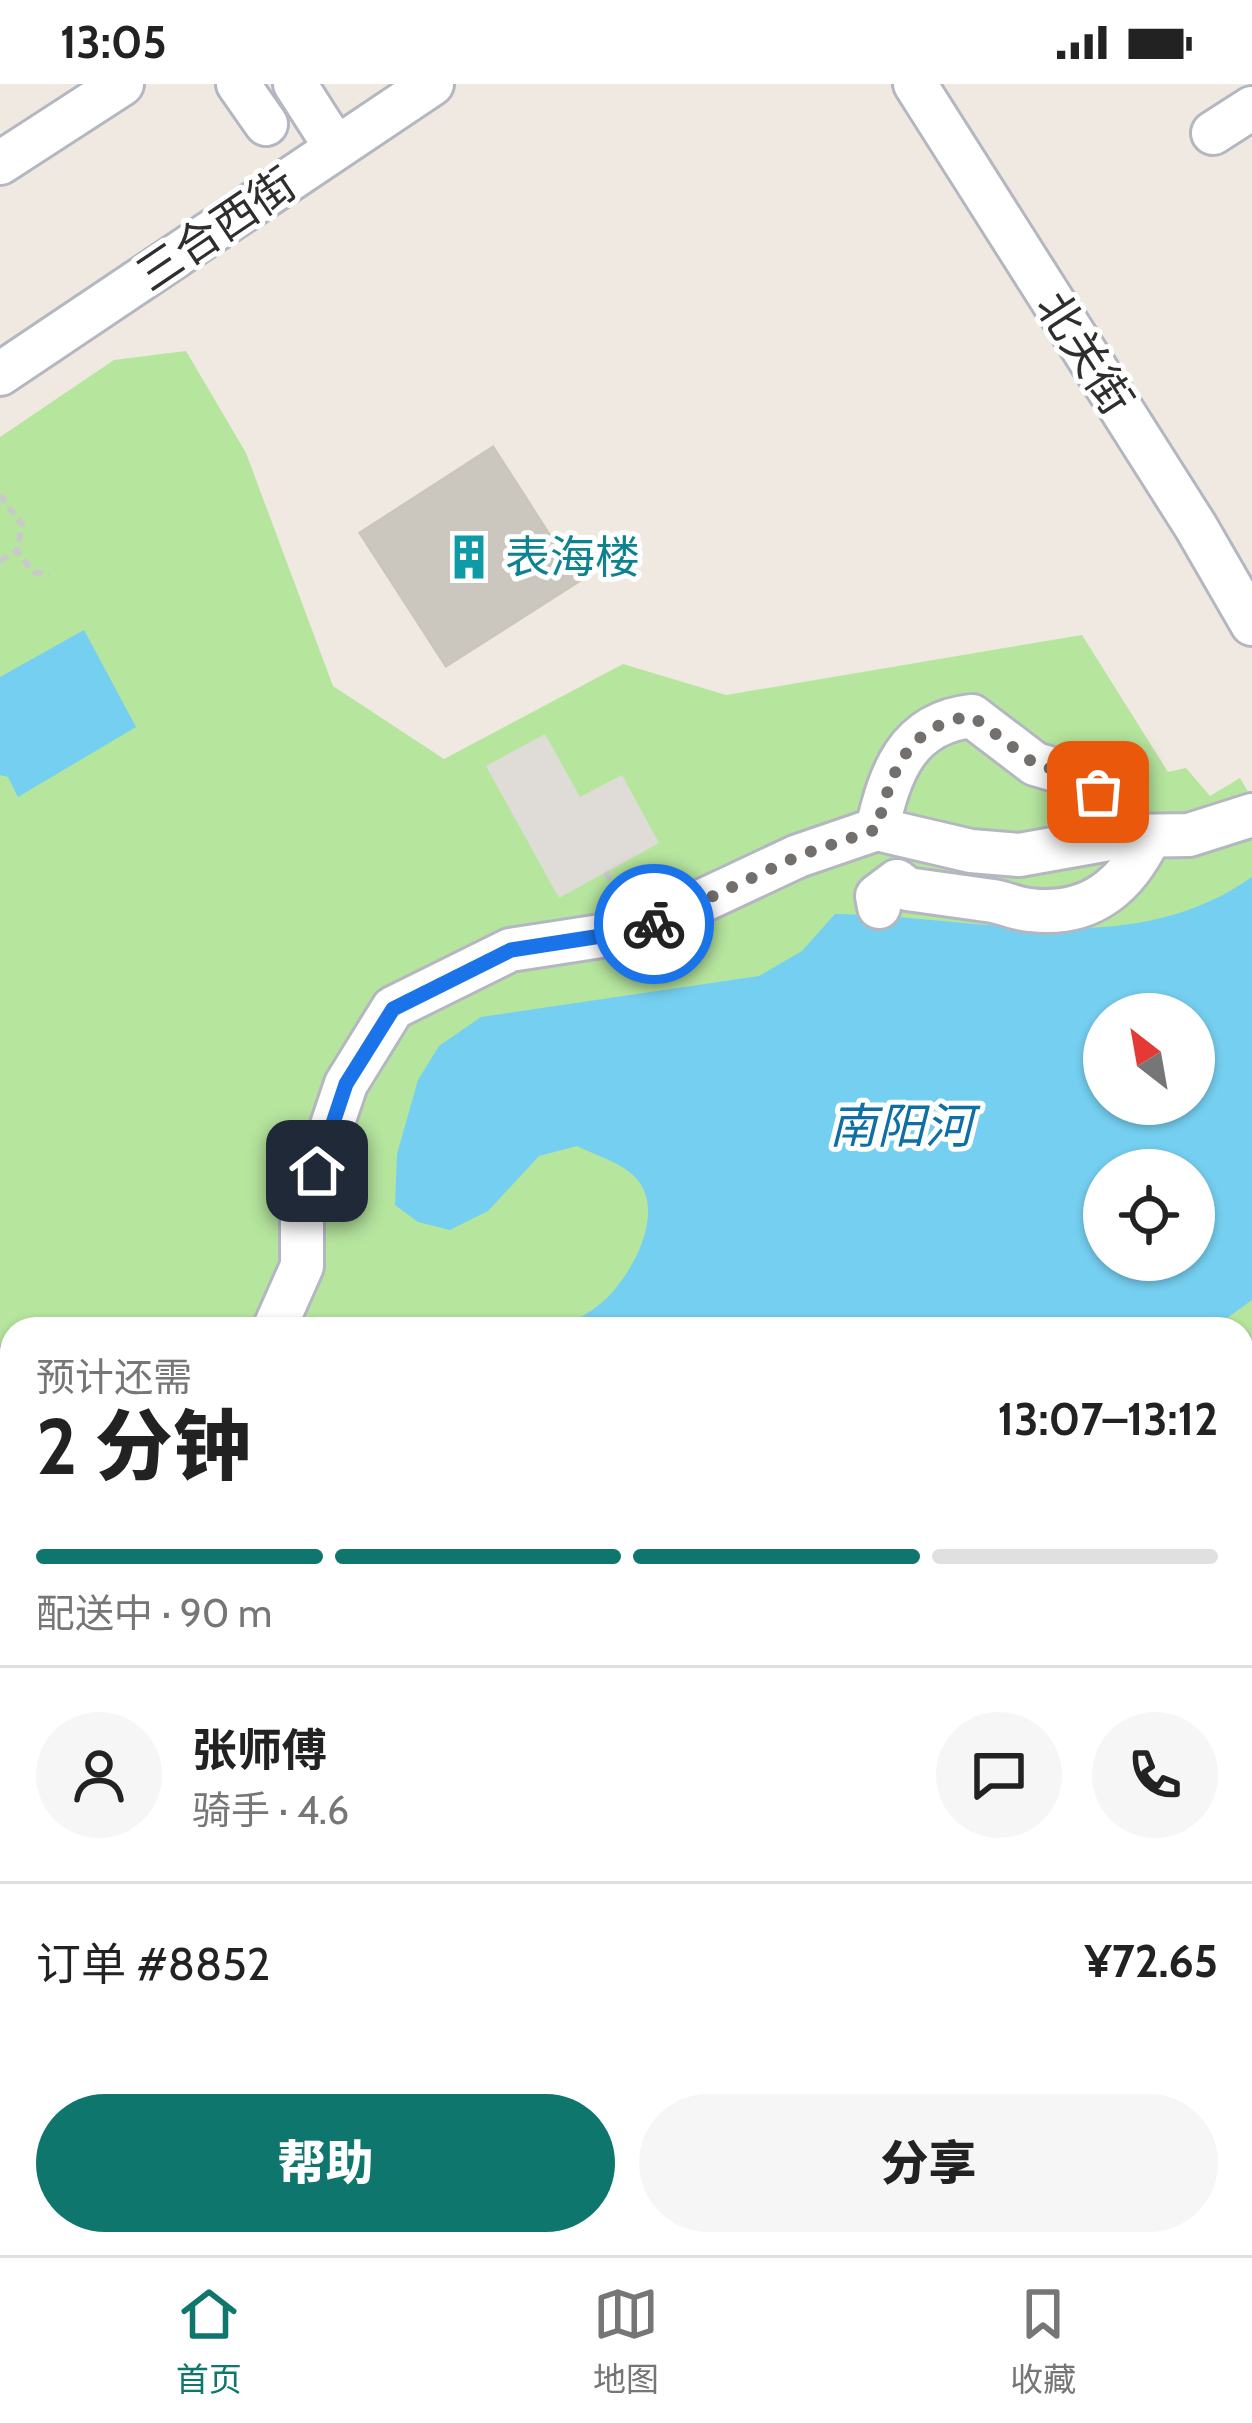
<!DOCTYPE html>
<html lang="zh">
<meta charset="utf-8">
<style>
:root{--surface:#fff;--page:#f6f6f6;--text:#222;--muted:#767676;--line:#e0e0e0;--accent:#0f766e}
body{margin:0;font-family:Cabin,"Noto Sans SC",sans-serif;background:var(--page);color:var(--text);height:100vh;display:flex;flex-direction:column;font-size:45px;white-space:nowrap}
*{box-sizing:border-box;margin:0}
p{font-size:39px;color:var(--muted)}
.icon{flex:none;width:66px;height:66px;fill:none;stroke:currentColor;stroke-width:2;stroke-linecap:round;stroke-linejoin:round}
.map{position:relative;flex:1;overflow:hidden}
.drawer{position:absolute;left:0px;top:1233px;width:1254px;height:939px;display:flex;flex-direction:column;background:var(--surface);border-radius:36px 36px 0 0;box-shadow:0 3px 9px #0004}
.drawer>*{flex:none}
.needle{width:78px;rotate:329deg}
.fabs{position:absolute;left:1083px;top:909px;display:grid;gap:24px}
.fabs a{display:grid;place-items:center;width:132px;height:132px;border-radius:50%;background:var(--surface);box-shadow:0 3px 9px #0004;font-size:60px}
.pin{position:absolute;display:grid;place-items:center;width:102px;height:102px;color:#fff;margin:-51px;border-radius:24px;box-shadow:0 6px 18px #0006}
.courier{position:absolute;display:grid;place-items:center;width:120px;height:120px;margin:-60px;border:9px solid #1a73e8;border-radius:50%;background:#fff;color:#222;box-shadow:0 3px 15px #0007}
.summary em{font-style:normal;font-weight:800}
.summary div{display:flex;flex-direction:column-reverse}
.summary{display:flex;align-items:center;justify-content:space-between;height:204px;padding:0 36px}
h1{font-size:78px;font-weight:800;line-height:90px}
.bar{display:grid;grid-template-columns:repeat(4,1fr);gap:18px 12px;align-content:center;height:144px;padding:0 36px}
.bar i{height:15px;border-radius:9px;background:var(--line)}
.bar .current{background:var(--accent)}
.bar p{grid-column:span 4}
.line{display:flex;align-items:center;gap:30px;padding:0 36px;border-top:3px solid var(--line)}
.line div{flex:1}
.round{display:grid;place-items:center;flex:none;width:126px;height:126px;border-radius:63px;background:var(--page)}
.cta{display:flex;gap:24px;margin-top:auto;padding:24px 36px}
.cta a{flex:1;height:138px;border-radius:72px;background:var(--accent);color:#fff;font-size:48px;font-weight:800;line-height:138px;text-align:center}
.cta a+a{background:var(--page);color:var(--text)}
.status{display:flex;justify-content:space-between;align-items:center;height:84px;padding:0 60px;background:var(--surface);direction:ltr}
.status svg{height:33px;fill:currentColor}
.menu{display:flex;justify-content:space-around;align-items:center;height:168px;border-top:3px solid var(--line);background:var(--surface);font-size:33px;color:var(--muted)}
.menu a{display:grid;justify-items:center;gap:6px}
.menu .current{color:var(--accent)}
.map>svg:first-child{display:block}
</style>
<div class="status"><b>13:05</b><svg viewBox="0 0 49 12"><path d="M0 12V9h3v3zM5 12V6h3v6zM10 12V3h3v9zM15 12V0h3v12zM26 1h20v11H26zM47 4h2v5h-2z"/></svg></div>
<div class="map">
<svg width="1252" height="2171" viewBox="0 0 1252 2171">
<rect width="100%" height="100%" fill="#efe9e1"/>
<path fill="#b6e59e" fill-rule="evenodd" d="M186 267 246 369 333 602 444 675 623 580 726 611 1082 551 1168 688 1186 684 1210 712 1240 694 1252 715V1556L1242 1551V1245H12V2160H413L382 2171H0V353L114 276ZM1104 930H1194V1020H1104ZM1104 1086H1194V1176H1104Z"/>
<polygon fill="#dfdcd8" points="545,650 580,713 622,691 659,759 559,814 486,682"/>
<g fill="#75cff0" fill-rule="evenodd">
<polygon points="84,546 136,643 18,713 8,693 0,691 0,593"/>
<path d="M1252 793V1216L1212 1245H560C576 1236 595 1226 608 1213 634 1186 666 1127 636 1094 623 1079 595 1071 577 1062L539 1072 488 1127 450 1146 418 1138 395 1121 397 1070 418 996 439 962 481 933 759 892 802 867 835 830C974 831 1129 880 1252 793ZM1104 930H1194V1020H1104ZM1104 1086H1194V1176H1104Z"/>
<polygon points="12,1521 12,1848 0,1849 0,1526"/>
</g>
<polygon fill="#cbc7bf" stroke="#cbc5ba" stroke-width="3" points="493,363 579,497 446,582 360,449"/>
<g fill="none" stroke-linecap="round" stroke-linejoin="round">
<g stroke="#b4b7c1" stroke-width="48">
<g id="minor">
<polyline points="238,0 266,40"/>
<polyline points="295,0 336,64"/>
<polyline points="915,0 1196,443 1252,540"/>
<polyline points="1213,49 1252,24"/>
<polyline points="0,79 122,0"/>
<polyline points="0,290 432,0"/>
<path d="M877 745C890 690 906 639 972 632L1035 680 1076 692 1098 708 1126 752"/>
<path d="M879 823 877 812 897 797 907 805C936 809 964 813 993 817 1005 819 1017 825 1030 826 1089 833 1126 803 1150 752"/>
<polyline points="274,1245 302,1182 302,1130 346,1000 393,924 510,866 640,846 798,772 877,745 971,767 1019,771 1126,752 1189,751 1252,731"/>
<polyline points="0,1285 12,1288"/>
<polyline points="1242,1376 1252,1359"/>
<polyline points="0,1492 12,1486"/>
<polyline points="0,1833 12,1829"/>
<polyline points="1242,2016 1252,1996"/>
<polyline points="1164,2171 1169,2160"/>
</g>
</g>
<g stroke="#c9c9c9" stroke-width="57">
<g id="major">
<polyline points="0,1673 12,1701"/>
<polyline points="0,1776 12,1805"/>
<polyline points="159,2160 164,2171"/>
<polyline points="205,2160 210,2171"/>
</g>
</g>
<g stroke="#c9c9c9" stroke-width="6" stroke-dasharray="9 6" stroke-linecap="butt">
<polyline points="0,411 22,441 17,467 34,488 49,491"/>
<polyline points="0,477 17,467"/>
<polyline points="606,788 619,811"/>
<polyline points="1242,1253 1252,1247"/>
</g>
<use href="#minor" stroke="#fff" stroke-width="42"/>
<use href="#major" stroke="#f2d163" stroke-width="51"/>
</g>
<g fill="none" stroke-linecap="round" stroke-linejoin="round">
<path stroke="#726f6d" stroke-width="12" stroke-dasharray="0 21.6" d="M654 840 798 772 877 745C891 689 906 641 972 632L1035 680 1076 692 1098 708"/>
<polyline stroke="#1a73e8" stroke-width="15" points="317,1087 346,1000 393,925 511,866 640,846 654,840"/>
</g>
<defs>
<g id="building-bare" transform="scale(3.6)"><path d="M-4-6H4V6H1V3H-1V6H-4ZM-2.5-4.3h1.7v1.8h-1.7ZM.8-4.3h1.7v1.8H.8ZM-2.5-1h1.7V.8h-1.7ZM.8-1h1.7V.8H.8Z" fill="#0f9aa8" stroke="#fff" stroke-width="2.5" paint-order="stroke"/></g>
</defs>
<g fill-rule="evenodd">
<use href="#building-bare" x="469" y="473"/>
</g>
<g text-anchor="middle" stroke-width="10" stroke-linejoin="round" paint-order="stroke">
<g font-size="45" fill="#2e2e2e" stroke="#fff">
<text transform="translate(216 145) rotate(-34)" y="16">三合西街</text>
<text transform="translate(1085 269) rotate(57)" y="16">北关街</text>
</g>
<g font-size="45" fill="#0d838f" stroke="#fff" text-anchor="start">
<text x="505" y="489">表海楼</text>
</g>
<g font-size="48" font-style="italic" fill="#0d6fa3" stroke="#fff">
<text x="901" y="1059">南阳河</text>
</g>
</g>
</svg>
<div class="fabs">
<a><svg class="needle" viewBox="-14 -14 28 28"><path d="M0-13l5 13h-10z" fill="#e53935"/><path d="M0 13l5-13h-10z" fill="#767676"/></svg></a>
<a><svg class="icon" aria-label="locate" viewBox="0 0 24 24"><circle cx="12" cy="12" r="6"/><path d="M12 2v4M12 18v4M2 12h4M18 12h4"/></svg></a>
</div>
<div class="pin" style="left:1098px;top:708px;background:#ea580c"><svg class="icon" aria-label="bag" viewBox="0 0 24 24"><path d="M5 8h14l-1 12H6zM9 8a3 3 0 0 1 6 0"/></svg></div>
<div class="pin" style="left:317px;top:1087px;background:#1f2937"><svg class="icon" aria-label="home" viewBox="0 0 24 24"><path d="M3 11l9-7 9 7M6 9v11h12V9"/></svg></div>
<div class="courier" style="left:654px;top:840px"><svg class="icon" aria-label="bike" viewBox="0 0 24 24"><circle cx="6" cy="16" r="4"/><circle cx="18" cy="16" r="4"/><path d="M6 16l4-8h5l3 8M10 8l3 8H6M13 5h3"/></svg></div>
<section class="drawer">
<div class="summary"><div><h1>2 分钟</h1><p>预计还需</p></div><em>13:07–13:12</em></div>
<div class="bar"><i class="current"></i><i class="current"></i><i class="current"></i><i></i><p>配送中 · 90 m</p></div>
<div class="line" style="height:216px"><a class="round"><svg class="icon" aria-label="person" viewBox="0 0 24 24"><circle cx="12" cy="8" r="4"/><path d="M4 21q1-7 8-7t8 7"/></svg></a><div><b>张师傅</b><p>骑手 · 4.6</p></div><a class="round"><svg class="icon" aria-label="chat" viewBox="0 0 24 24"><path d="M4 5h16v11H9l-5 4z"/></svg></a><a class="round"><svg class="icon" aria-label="phone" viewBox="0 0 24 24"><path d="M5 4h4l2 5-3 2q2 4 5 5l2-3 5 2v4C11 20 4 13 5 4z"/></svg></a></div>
<div class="line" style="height:156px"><div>订单 #8852</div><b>¥72.65</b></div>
<div class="cta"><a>帮助</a><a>分享</a></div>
</section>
</div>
<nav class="menu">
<a class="current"><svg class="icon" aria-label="home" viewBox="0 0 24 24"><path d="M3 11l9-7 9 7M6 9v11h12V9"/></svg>首页</a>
<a><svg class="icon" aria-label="map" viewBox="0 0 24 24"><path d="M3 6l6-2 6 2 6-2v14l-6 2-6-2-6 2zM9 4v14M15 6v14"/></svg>地图</a>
<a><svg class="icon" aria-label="saved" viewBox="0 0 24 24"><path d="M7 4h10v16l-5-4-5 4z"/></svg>收藏</a>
</nav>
